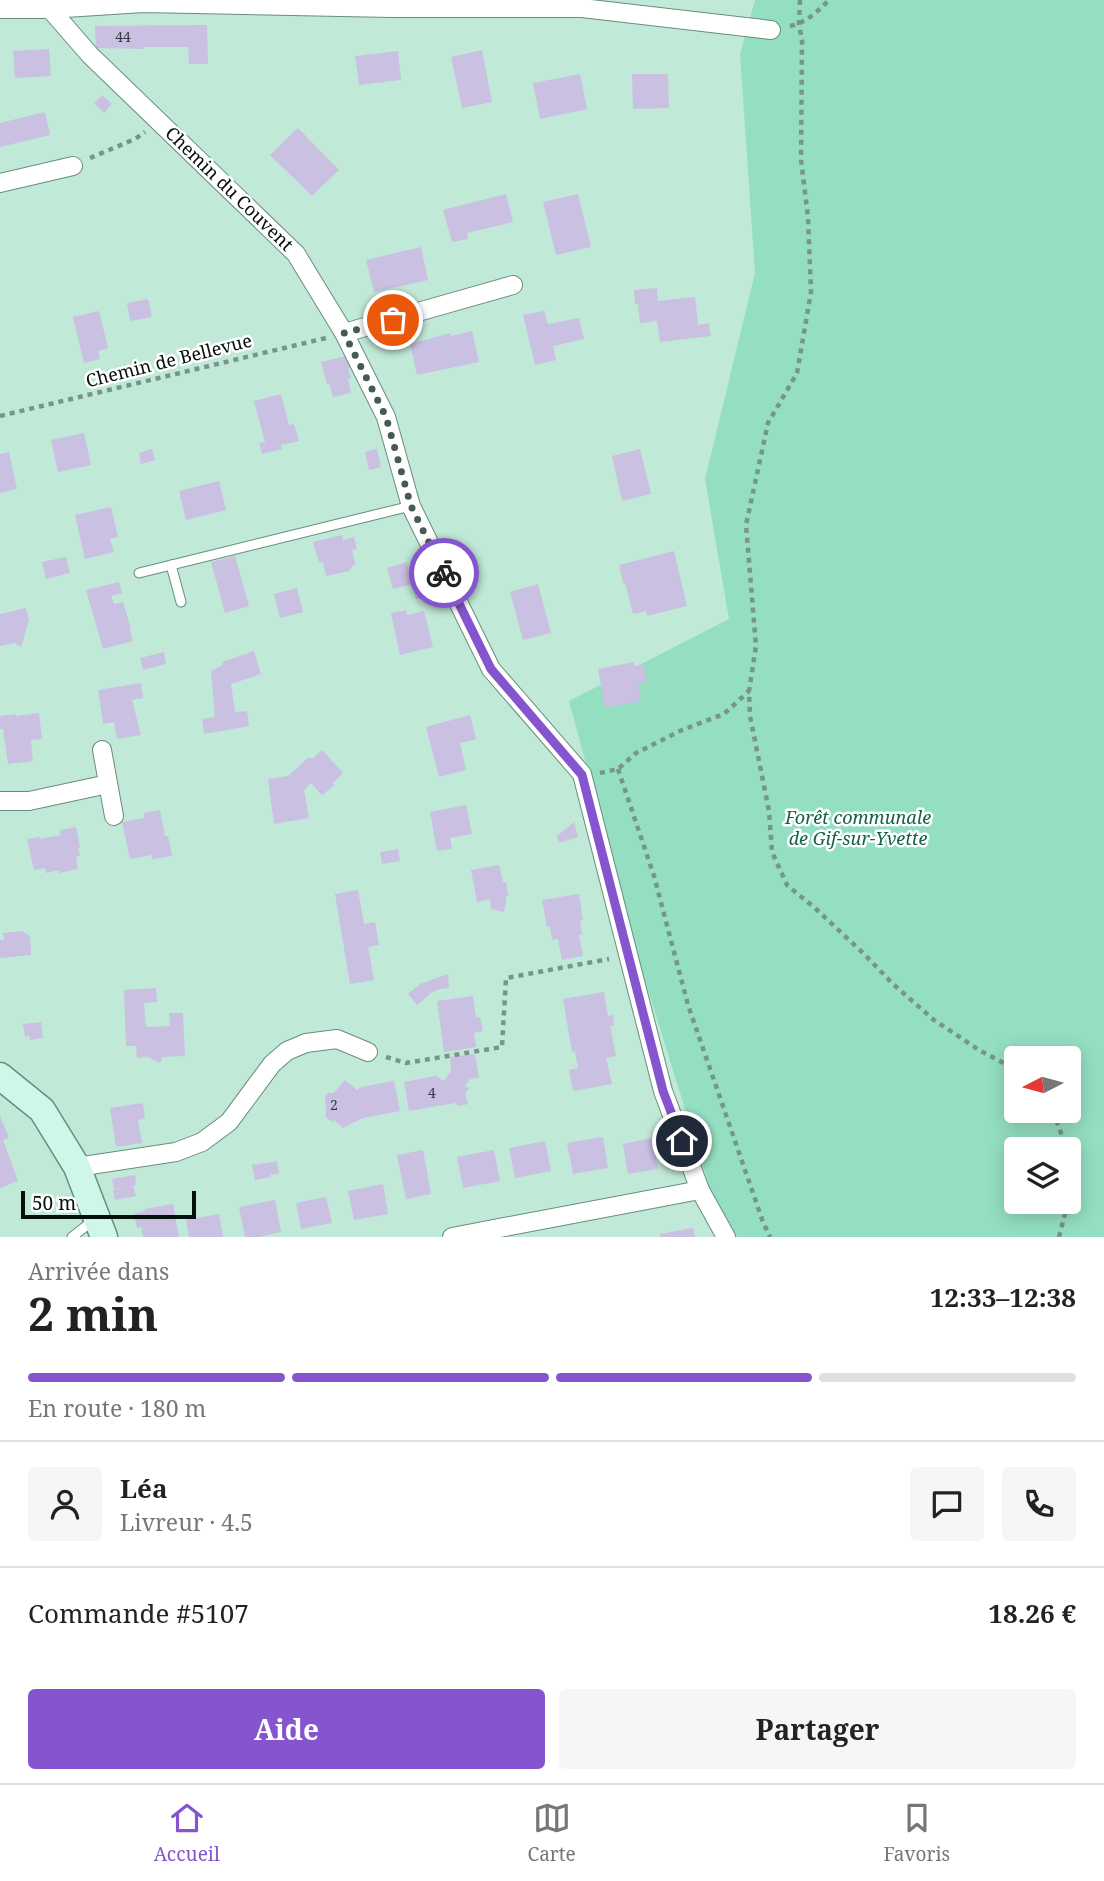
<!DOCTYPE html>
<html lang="fr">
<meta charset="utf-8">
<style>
:root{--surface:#fff;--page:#f6f6f6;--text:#222;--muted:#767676;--line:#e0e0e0;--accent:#8455ce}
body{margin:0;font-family:"Noto Serif",serif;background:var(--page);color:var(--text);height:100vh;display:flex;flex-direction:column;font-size:26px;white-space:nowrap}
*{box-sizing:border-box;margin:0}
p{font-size:23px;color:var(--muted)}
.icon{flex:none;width:38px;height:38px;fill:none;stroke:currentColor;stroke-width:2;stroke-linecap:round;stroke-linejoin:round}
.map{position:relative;height:1237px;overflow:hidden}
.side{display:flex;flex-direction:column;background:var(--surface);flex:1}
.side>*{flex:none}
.needle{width:46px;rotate:264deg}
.tools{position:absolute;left:1004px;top:1046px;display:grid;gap:14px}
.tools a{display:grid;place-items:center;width:77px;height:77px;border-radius:7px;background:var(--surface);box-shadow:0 4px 18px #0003;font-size:35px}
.scale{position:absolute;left:21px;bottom:18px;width:175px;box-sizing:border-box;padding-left:7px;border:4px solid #03100b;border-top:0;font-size:19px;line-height:24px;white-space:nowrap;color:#03100b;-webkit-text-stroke:5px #fff;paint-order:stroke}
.pin{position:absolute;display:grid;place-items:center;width:60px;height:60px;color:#fff;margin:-30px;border:4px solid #fff;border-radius:50%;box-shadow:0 2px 7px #0007}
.courier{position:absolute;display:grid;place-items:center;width:70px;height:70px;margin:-35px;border:5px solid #8455ce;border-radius:50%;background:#fff;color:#222;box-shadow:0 2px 9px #0007}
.overview em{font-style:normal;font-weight:700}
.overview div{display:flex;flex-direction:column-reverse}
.overview{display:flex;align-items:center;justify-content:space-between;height:119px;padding:0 28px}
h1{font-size:46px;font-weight:700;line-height:52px}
.bar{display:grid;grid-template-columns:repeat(4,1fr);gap:10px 7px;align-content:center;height:84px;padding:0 28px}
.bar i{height:9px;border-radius:5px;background:var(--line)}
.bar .on{background:var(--accent)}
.bar p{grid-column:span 4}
.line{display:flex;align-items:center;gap:18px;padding:0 28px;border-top:2px solid var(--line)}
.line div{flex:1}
.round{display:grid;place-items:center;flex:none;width:74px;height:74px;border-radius:7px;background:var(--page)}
.primary-button{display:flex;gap:14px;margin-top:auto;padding:14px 28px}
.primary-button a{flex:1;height:80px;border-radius:7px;background:var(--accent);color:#fff;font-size:28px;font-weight:700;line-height:80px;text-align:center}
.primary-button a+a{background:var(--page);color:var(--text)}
.menu{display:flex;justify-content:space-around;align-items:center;height:98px;border-top:2px solid var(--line);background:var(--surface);font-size:19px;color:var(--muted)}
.menu a{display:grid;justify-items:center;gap:4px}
.menu .on{color:var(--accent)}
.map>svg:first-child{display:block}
</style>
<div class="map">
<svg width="1104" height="1237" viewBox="0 0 1104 1237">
<rect width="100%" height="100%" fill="#c1e9d8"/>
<path fill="#94dfc1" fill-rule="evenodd" d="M755 0H1104V1237H737L709 1186 640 964 569 701 729 619 705 479 755 273 740 54ZM1017 1059H1069V1111H1017ZM1017 1150H1069V1202H1017Z"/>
<g fill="#c9c0e2">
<polygon points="207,25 208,64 189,64 188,47 144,47 144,49 96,48 95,26"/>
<polygon points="49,49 51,76 15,78 13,51"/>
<polygon points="482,50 492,102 462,108 451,57"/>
<polygon points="398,51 401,80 359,85 355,56"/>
<polygon points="580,74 587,109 540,119 533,83"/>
<polygon points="632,74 668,74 669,108 633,109"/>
<polygon points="102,95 112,104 104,113 94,103"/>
<polygon points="45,112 50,135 0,147 0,123"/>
<polygon points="298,128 339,170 312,196 270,155"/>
<polygon points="506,194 513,222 467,233 468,239 452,242 443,210"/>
<polygon points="578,194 591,247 556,255 543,202"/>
<polygon points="421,247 428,280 374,292 366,260"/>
<polygon points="657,288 658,301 695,297 698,325 709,323 711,336 660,342 657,321 640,323 638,304 635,304 634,290"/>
<polygon points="148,299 152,317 130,321 127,303"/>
<polygon points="99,311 108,348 98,351 100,359 84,363 73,317"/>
<polygon points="544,311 548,324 579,318 584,339 553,346 556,360 535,365 523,315"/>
<polygon points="472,331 479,362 417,375 410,344 450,333 451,336"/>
<polygon points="346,356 346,359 349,358 351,367 348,368 351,378 348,379 351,393 333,397 329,383 327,384 321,362"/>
<polygon points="281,394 289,425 294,424 299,441 281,445 282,449 262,454 259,443 265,442 254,401"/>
<polygon points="84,433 91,465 58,472 51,440"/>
<polygon points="152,449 155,460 141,464 139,453"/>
<polygon points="377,449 381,467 369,470 365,452"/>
<polygon points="640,449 651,494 622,501 612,456"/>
<polygon points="9,452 17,489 0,493 0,454"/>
<polygon points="219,481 226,510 186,520 179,491"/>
<polygon points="111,507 118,537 110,539 114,552 85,559 75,515"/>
<polygon points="342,535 343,540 354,537 357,549 352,550 355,563 349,571 326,576 323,562 319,563 313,542"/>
<polygon points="674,551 687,606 647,616 646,611 633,614 625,583 623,583 619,565"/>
<polygon points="235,556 249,606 225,613 211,562"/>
<polygon points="66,557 70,573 46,579 42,562"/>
<polygon points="407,562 413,584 393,589 387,568"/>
<polygon points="435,578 443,593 416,599 412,584"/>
<polygon points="119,582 122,593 111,596 114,604 123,602 131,629 130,630 133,641 103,649 86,590"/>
<polygon points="538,584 551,633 523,640 510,592"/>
<polygon points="297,588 303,612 280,618 274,594"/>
<polygon points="26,608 29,620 21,647 15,643 0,646 0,614"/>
<polygon points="406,610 407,615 424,611 433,647 400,655 391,613"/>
<polygon points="254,651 261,674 231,684 235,712 247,711 249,726 204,734 202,719 215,717 211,671 223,665 222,662"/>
<polygon points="164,652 166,664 143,670 140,658"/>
<polygon points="634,662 634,666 644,665 647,682 638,684 641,701 605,708 598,669"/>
<polygon points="141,683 143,698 132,700 141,735 117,739 114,722 103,724 98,690"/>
<polygon points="39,713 42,739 31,740 33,761 8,764 3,729 0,729 0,716 16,714 16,716"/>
<polygon points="470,715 476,739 460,743 466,770 439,777 426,727"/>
<polygon points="322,750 343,773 333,783 335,785 322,795 311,783 304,790 309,818 274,824 268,779 288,776 309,757 312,759"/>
<polygon points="466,805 472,834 450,838 452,849 437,851 430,812"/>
<polygon points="160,810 165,836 168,836 172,856 152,859 152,855 130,859 122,822 144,818 144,813"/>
<polygon points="574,822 578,837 559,843 557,836"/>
<polygon points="76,827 80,847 78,848 80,856 76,857 78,869 59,873 59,870 46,873 45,868 34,870 27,839 40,837 40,839 61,835 60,830"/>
<polygon points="398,849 400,861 382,864 380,852"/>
<polygon points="499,865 503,882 506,882 508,896 506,896 506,904 503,912 491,909 490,899 477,902 471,870"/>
<polygon points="358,890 364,924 375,922 379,945 368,947 374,980 350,984 335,894"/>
<polygon points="579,894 583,920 580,921 582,935 579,935 583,956 562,960 558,939 552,940 550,926 547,927 542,900"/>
<polygon points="22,931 30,936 31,955 0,958 0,940 4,940 3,933"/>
<polygon points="448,974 449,988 440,989 431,993 417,1005 408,994 420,984"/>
<polygon points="156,988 157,1002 144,1003 146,1027 170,1026 169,1013 183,1013 185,1056 162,1057 160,1063 148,1057 137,1058 136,1046 126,1046 124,990"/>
<polygon points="604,992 608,1016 613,1015 614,1026 610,1026 616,1056 606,1058 612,1084 573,1091 569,1070 578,1068 575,1051 572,1052 563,999"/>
<polygon points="473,996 476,1018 480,1017 483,1031 474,1033 476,1047 444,1052 437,1001"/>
<polygon points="41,1022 43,1038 30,1040 29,1036 25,1036 23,1024"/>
<polygon points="475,1054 479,1078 470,1079 465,1086 469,1088 465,1093 468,1104 459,1106 455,1103 409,1111 404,1082 436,1076 444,1081 451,1071 450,1057"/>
<polygon points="345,1080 357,1090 361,1087 394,1081 400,1111 363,1118 343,1128 334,1120 332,1122 325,1116 326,1114 325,1097 328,1093 334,1093"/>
<polygon points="143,1103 145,1119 138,1120 142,1143 116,1147 110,1108"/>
<polygon points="0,1116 9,1138 3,1140 18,1181 0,1188"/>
<polygon points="603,1137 608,1168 573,1174 567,1143"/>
<polygon points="652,1138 658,1169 628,1174 623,1144"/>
<polygon points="545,1141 551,1171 515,1178 509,1148"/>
<polygon points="423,1150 431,1194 406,1199 397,1155"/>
<polygon points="494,1150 500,1181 463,1188 457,1157"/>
<polygon points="277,1161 279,1173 270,1175 271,1177 255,1180 252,1165"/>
<polygon points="135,1175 136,1185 133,1186 136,1196 115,1200 113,1190 127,1187 114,1189 112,1179"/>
<polygon points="383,1184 388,1214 354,1220 348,1191"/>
<polygon points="326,1197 332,1223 301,1229 296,1203"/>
<polygon points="275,1200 281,1232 259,1237 245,1237 239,1207"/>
<polygon points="173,1204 179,1237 143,1237 141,1227 137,1228 134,1214 145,1211 145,1209"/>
<polygon points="219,1214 223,1237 189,1237 186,1220"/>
<polygon points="693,1228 695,1237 660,1237 660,1234"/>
</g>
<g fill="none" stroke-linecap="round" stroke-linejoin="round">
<g stroke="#678d7d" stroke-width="11">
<g id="lane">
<polyline points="171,565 181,602"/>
<polyline points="139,573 411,506"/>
<polyline points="72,1237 95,1219"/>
</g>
</g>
<g stroke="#678d7d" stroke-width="20">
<g id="street">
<polyline points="0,9 50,9 143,3 391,8 582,8 771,30"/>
<polyline points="50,9 90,55 296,254 344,333 386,417 411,506 491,669 582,774 663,1091 700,1190 726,1237"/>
<polyline points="0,183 73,166"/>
<polyline points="344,333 513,285"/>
<polyline points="102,750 114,816"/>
<polyline points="0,801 29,801 108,784"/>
<polyline points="77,1167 176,1152 202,1142 229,1122 272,1064 287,1051 306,1043 337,1039 368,1052"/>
<polyline points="452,1237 700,1190"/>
</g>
</g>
<g stroke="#678d7d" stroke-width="29">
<polyline id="secondary" points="0,1076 42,1110 77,1167 104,1237"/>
</g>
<g stroke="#789589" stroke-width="4.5" stroke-dasharray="5 5" stroke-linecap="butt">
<polyline points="800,0 799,24 802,41 801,160 808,217 811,292 797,373 768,423 746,525 756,646 749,691 750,716 769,811 772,852 787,885 816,909 862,952 893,984 934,1020 979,1050 1017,1070"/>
<path d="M790 26C807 22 817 12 829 0"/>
<polyline points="90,158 135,139 145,132"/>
<polyline points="0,416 326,338"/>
<polyline points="618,769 654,876 688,1005 763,1222 770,1237"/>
<polyline points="600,773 618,769 636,753 682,730 724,714 749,691"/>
<polyline points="386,1057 406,1063 502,1047 506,978 609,959"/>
<polyline points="1053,1111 1067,1150"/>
<polyline points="1069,1197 1069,1199"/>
<polyline points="1059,1237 1068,1202"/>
</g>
<use href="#lane" stroke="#fff" stroke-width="9"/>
<use href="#street" stroke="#fff" stroke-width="18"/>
<use href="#secondary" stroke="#cef7e9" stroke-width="26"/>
</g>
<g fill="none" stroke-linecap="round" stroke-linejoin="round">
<polyline stroke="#465c53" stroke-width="7" stroke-dasharray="0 12.6" points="393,320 344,333 386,417 411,506 444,573"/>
<polyline stroke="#8455ce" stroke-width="9" points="444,573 491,669 582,775 663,1091 682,1141"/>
</g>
<g text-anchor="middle" stroke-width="5" stroke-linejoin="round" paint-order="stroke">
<g font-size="14" fill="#343c41">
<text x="123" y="42">44</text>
<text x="432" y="1098">4</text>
<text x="334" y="1110">2</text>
</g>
<g font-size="18" fill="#03100b" stroke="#fff">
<text transform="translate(229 189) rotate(44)" y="6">Chemin du Couvent</text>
<text transform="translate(169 361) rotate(-14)" y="6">Chemin de Bellevue</text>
</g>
<g font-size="18" font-style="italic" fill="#126149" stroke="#fff">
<text x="858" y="824">Forêt communale<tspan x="858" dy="21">de Gif-sur-Yvette</tspan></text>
</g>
</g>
</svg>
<div class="tools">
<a><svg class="needle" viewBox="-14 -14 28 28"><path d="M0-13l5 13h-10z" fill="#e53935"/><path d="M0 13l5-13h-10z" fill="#767676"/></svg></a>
<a><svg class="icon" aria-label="layers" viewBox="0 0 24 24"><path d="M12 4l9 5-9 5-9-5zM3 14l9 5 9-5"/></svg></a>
</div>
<div class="scale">50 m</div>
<div class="pin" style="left:393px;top:320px;background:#ea580c"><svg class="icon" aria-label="bag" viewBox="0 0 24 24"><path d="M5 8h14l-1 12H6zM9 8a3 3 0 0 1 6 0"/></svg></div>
<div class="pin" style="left:682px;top:1141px;background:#1f2937"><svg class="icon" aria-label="home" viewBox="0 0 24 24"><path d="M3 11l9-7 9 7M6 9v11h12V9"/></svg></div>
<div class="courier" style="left:444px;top:573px"><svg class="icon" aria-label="bike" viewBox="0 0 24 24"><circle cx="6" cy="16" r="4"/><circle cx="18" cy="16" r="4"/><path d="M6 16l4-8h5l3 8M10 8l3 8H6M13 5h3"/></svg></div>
</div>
<section class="side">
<div class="overview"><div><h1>2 min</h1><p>Arrivée dans</p></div><em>12:33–12:38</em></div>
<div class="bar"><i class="on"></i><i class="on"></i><i class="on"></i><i></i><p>En route · 180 m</p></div>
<div class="line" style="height:126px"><a class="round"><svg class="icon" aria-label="person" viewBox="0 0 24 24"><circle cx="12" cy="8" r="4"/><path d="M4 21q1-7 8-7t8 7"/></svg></a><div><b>Léa</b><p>Livreur · 4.5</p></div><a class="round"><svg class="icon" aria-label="chat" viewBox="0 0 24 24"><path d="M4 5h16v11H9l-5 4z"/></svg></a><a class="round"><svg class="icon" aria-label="phone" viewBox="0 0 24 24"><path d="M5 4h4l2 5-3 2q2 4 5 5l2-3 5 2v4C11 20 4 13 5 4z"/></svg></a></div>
<div class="line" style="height:91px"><div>Commande #5107</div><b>18.26 €</b></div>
<div class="primary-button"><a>Aide</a><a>Partager</a></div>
</section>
<nav class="menu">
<a class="on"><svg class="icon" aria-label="home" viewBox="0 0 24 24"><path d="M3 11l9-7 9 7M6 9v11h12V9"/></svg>Accueil</a>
<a><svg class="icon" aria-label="map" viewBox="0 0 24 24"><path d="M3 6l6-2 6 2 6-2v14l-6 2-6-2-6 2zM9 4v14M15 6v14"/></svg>Carte</a>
<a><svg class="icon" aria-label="saved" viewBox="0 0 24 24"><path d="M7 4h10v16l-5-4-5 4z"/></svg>Favoris</a>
</nav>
